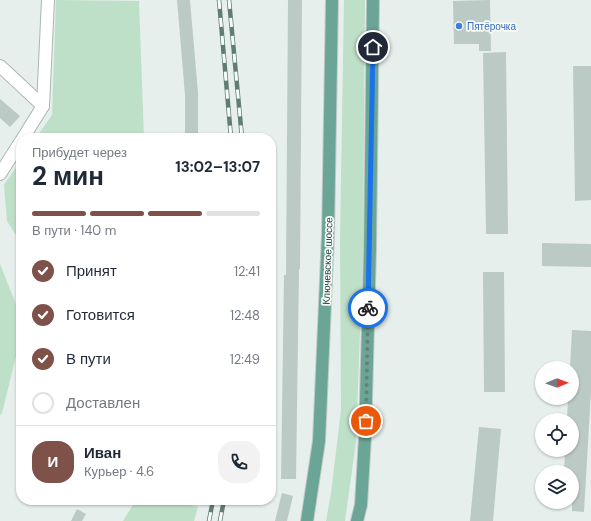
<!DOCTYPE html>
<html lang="ru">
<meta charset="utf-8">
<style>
:root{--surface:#fff;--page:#f2f2f3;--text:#1f2937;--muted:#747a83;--line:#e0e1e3;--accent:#7f5249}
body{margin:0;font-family:"DM Sans",sans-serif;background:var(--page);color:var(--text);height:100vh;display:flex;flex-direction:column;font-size:15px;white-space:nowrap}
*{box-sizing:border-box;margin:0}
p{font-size:13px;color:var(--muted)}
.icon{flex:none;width:22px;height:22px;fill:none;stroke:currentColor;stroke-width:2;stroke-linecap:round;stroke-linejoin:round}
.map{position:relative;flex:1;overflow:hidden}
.side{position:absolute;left:16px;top:133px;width:260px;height:372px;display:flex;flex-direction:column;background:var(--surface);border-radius:16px;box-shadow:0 1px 3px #0004}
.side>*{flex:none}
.needle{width:26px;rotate:89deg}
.controls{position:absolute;left:535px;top:361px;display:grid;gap:8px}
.controls a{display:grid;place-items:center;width:44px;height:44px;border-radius:50%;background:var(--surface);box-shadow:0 1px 3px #0004;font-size:20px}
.pin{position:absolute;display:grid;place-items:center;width:34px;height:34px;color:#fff;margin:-17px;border:2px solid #fff;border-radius:50%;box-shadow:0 1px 4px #0007}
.courier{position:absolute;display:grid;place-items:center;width:40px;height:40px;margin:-20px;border:3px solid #1a73e8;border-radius:50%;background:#fff;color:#222;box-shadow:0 1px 5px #0007}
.summary em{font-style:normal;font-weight:700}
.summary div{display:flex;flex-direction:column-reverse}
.summary{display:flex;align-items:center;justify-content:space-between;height:68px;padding:0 16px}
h1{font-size:26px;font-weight:700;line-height:30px}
.bar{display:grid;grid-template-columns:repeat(4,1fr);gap:6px 4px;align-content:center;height:48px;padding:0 16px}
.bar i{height:5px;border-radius:3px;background:var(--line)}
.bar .on{background:var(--accent)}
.bar p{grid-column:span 4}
.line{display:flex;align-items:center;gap:10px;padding:0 16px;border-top:1px solid var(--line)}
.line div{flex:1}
.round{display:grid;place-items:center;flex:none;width:42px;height:42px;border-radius:16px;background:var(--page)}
ol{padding:0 16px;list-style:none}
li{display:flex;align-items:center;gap:12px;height:44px}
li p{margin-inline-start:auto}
li .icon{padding:4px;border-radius:50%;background:var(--accent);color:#fff;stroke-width:4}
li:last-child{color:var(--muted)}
li i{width:22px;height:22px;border:2px solid var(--line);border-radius:50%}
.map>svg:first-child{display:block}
</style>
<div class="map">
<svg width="591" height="521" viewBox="0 0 591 521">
<rect width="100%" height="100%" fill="#e6efeb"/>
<g fill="#bfe0c8">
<polygon points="56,0 139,1 144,138 36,138 52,115"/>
<polygon points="344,0 365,0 363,250 356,442 345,521 326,521 331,493 341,410 340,239"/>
<polygon points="21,160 21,243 7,221 4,185"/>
<polygon points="0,264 21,317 21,336 2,413 0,415"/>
<polygon points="136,500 172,500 198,507 194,521 123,521"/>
</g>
<g fill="#bbcac4">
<polygon points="177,0 190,0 198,93 198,138 185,138 185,95"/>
<polygon points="288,0 302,0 300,269 299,269 296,479 281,479 284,275 286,275"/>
<polygon points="490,0 491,51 479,51 479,44 454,44 453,1"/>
<polygon points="506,52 508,234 486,234 483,53"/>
<polygon points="573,66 591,66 591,200 575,201"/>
<polygon points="0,99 20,116 10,127 0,118"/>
<polygon points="542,243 591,244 591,267 542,266"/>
<polygon points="483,272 504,272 505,392 484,392"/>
<polygon points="572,330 591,331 591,391 584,512 572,511 572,472 564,472 565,450 572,450 572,420 567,420 568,398 572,398 572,368 570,368"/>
<polygon points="479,427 501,429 493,521 470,521"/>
<polygon points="282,493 293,496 287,521 275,521"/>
<polygon points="77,509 86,514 82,521 71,521"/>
</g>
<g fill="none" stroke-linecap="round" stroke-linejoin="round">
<g stroke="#a8b8b2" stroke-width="14">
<g id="minor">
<polyline points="0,66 43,106"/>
<polyline points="23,138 43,106 48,0"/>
<polyline points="0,174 21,141"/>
</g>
</g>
<g stroke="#c2cac8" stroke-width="14">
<g id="primary">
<polyline points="307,521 319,441 328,234 332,0"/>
<polyline points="357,521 361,505 365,437 370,249 373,0"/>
</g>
</g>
<use href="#minor" stroke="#fff" stroke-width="12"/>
<use href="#primary" stroke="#6aa596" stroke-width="12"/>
<g stroke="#5f7d75" stroke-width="4.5">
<g id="rail">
<polyline points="219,0 231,138"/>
<polyline points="229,0 242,138"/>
<polyline points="209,521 213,500"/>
<polyline points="220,521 224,500"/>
</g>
</g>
<use href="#rail" stroke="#f7fbf9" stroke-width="3" stroke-dasharray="9" stroke-linecap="butt"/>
</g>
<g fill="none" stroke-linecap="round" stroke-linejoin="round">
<polyline stroke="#687f78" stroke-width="4" stroke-dasharray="0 7.2" points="366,421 368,308"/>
<polyline stroke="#1a73e8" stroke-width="5" points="368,308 373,47"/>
</g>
<circle fill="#3f7fe0" stroke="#f7fbf9" stroke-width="1.5" cx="459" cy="26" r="4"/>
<g text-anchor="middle" stroke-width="3.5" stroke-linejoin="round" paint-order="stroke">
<g font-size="10" fill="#366cbe" stroke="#f7fbf9" text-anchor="start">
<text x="467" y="30">Пятёрочка</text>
</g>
<g font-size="10" fill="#24423a" stroke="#f7fbf9">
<text transform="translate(327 261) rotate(-88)" y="4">Ключевское шоссе</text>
</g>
</g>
</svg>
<div class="controls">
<a><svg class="needle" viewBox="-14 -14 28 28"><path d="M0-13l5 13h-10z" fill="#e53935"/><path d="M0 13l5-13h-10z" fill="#747a83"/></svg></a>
<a><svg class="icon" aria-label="locate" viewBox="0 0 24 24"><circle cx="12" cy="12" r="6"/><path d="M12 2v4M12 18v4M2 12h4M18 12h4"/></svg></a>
<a><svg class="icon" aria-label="layers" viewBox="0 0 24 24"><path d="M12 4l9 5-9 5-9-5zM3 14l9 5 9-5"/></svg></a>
</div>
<div class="pin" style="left:366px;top:421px;background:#ea580c"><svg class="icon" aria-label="bag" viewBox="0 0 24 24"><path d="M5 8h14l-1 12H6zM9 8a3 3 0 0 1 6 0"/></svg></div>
<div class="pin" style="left:373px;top:47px;background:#1f2937"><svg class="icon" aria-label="home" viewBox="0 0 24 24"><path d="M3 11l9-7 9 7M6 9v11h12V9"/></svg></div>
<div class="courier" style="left:368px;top:308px"><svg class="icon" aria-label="bike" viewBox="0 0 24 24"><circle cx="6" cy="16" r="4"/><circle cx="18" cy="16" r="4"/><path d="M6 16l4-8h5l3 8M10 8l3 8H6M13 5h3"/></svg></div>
<section class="side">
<div class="summary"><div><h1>2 мин</h1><p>Прибудет через</p></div><em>13:02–13:07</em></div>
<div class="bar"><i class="on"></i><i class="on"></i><i class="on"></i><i></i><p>В пути · 140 m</p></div>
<ol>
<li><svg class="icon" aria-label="check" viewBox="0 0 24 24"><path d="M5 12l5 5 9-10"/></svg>Принят<p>12:41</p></li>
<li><svg class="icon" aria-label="check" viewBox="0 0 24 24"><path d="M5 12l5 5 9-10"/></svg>Готовится<p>12:48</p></li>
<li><svg class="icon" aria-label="check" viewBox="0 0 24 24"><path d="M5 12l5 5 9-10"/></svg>В пути<p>12:49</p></li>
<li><i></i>Доставлен</li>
</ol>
<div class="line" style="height:72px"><b class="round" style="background:var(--accent);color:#fff">И</b><div><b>Иван</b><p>Курьер · 4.6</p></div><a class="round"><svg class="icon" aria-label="phone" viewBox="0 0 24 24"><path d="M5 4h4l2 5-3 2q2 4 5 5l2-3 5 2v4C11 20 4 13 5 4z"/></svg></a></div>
</section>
</div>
